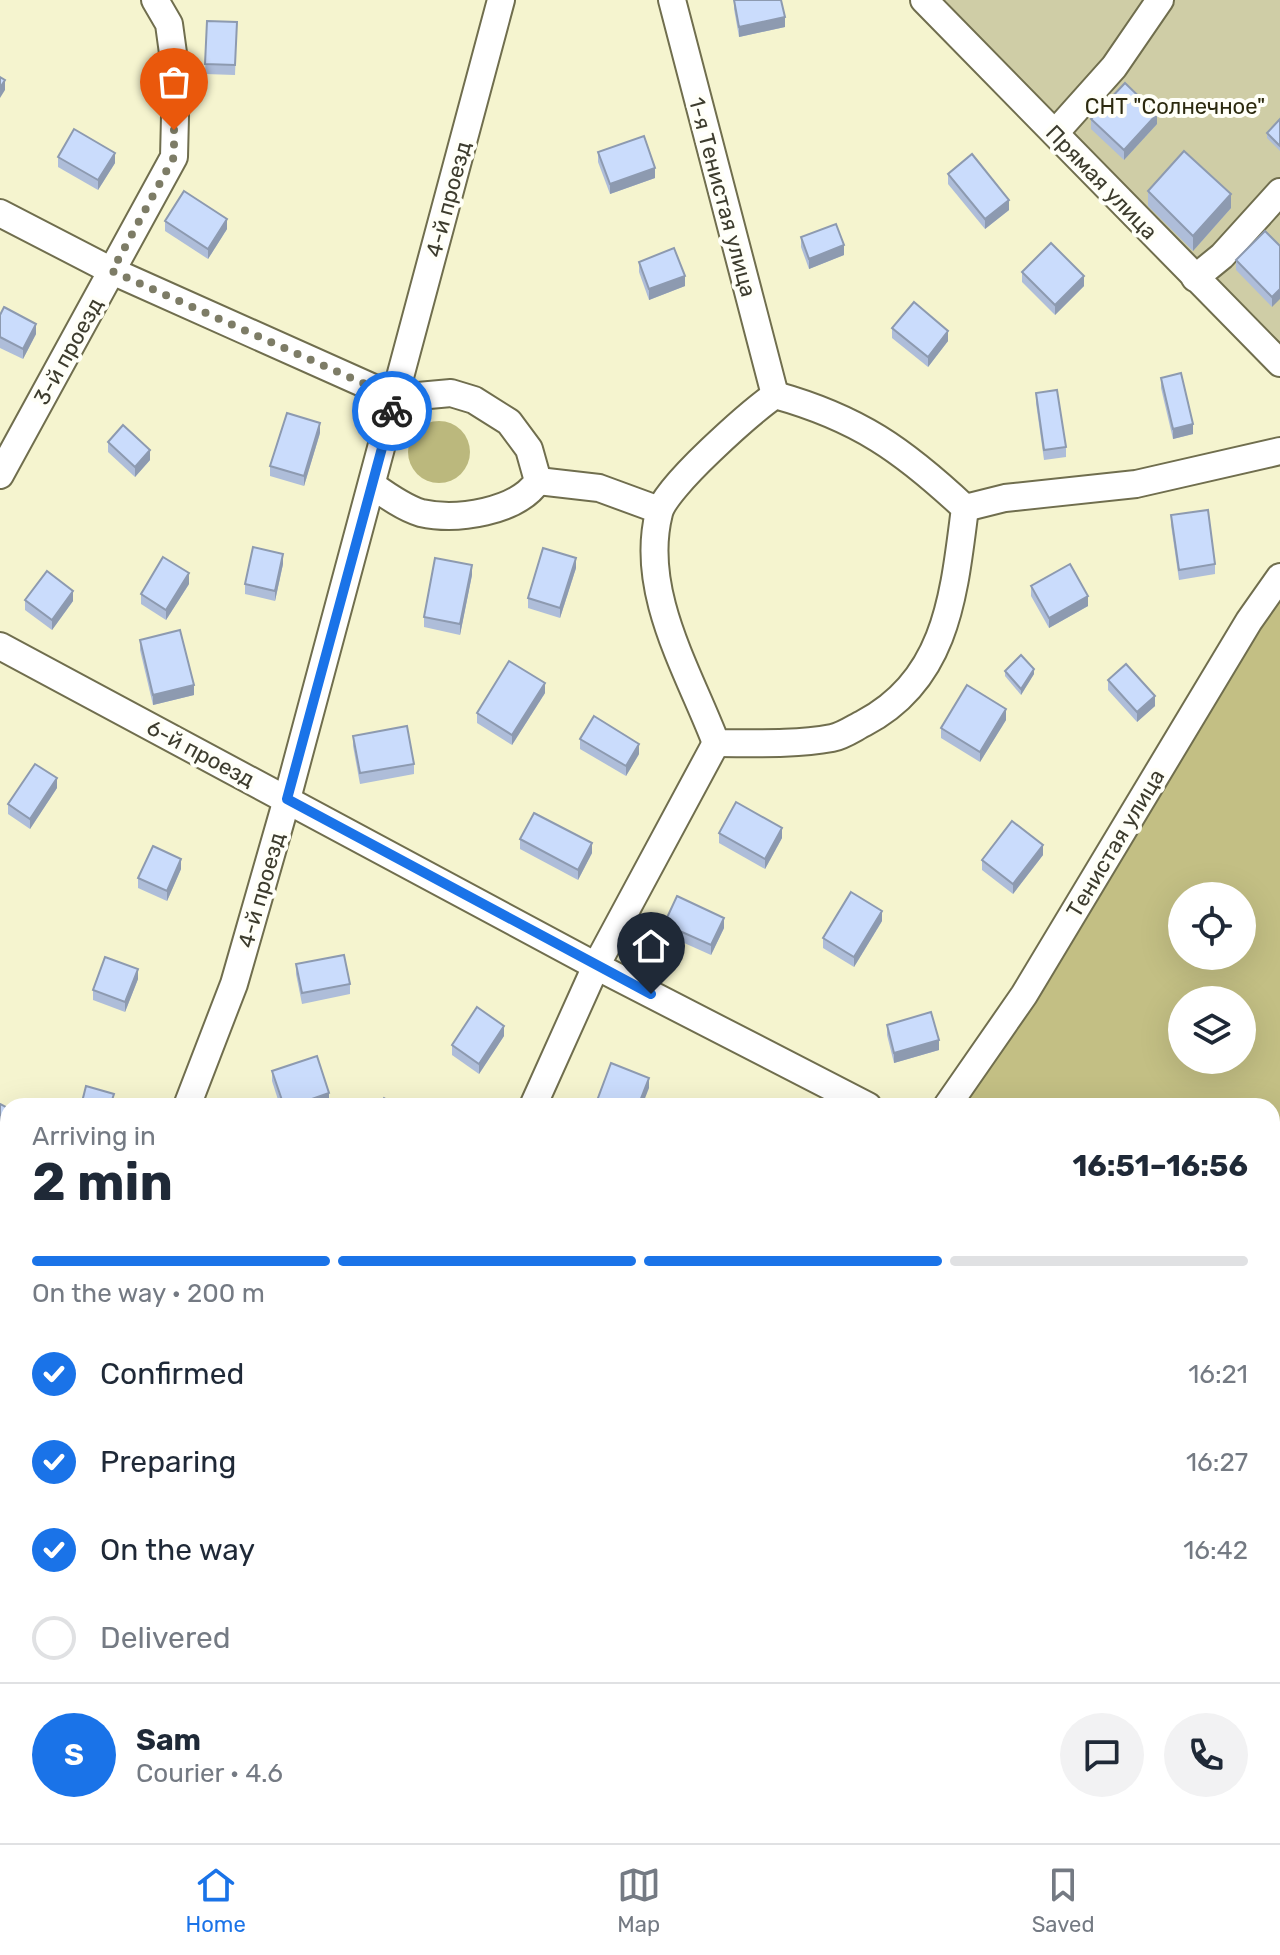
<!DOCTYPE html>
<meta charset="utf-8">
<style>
:root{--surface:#fff;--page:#f2f2f3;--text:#1f2937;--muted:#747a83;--line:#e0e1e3;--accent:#1a73e8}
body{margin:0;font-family:Rubik,sans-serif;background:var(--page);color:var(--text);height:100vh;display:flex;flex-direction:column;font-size:30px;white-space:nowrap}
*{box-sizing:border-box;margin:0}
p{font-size:26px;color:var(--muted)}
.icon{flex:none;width:44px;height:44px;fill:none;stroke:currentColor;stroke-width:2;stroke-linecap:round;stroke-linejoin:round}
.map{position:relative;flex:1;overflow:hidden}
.panel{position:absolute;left:0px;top:1098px;width:1280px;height:746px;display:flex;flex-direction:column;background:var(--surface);border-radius:24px 24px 0 0;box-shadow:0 8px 32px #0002}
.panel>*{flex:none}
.tools{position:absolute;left:1168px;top:882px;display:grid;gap:16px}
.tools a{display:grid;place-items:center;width:88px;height:88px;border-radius:50%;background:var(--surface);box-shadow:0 8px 32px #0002;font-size:40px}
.pin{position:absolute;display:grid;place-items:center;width:68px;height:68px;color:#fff;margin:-82px -34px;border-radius:50% 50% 50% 0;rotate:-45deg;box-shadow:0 0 8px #0007}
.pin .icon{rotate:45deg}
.courier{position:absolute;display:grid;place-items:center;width:80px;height:80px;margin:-40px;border:6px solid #1a73e8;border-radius:50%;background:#fff;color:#222;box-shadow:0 2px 10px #0007}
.headline em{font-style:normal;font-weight:700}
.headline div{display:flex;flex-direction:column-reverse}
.headline{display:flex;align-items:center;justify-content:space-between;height:136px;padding:0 32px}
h1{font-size:52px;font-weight:700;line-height:60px}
.bar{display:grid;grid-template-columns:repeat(4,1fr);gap:12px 8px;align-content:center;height:96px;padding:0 32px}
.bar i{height:10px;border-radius:6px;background:var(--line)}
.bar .on{background:var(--accent)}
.bar p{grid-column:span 4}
.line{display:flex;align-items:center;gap:20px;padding:0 32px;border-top:2px solid var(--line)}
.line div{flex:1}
.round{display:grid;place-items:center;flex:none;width:84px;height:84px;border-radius:42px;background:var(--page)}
ol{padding:0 32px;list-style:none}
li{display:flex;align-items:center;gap:24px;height:88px}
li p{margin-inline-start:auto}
li .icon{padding:8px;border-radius:50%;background:var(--accent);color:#fff;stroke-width:4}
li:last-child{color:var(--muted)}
li i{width:44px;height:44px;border:4px solid var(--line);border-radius:50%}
.tab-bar{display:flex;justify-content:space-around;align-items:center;height:112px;border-top:2px solid var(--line);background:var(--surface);font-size:22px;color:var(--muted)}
.tab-bar a{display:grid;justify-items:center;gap:4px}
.tab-bar .on{color:var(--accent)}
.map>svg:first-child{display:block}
</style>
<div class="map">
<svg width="1280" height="1843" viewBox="0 0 1280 1843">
<rect width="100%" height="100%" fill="#f5f4cf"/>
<polygon fill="#cfcda6" points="924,0 1280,0 1280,363"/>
<path fill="#c3bf84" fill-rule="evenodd" d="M1280 580V1831L1271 1843H939L943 1836H1272V1106H947ZM1182 896H1242V956H1182ZM1182 1000H1242V1060H1182Z"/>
<circle fill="#bbb87d" cx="439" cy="452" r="31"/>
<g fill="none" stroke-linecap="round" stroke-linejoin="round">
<g stroke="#706e4e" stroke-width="30">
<g id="minor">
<polyline points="672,0 775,395"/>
<polyline points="924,0 1280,363"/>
<polyline points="1055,133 1114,67 1160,0"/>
<path d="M0 213 112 271 396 398 451 393 474 400 509 422 529 449 538 481C517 512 457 521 421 513 404 508 386 495 372 485"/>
<polyline points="1195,278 1222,256 1280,192"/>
<path d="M775 395C858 418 903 450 965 508 954 592 948 679 864 723 854 728 843 736 832 738 794 745 754 743 716 743 689 672 639 592 659 513 665 487 751 412 775 395Z"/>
<polyline points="0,475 174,157 176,75 169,24 155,0"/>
<polyline points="538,481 599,488 659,510"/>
<polyline points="965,508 1005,498 1136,484 1280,451"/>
<polyline points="0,646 596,966 868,1106"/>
<polyline points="187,1106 234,984 287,799 501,0"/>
<polyline points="533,1106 596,966 716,743"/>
<polyline points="947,1106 1024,995 1249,621 1280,577"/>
<polyline points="0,1394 8,1385"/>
<polyline points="0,1472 8,1478"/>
<polyline points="1272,1519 1280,1528"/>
<polyline points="0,1839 5,1843"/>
<polyline points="427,1843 432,1836"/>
</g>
</g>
<use href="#minor" stroke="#fff" stroke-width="26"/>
</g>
<g fill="#aebdd9">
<polygon points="734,0 785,27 739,37 734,9"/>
<polygon points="207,21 237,22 235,75 205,74"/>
<polygon points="1091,119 1157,124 1124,160 1091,129"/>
<polygon points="1280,119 1280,151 1267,138 1267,133"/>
<polygon points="598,152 655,178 610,194 598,162"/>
<polygon points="58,157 115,163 98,190 58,167"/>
<polygon points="948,174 1009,210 985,229 948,184"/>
<polygon points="1148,191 1231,208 1193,251 1148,206"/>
<polygon points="165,221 227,229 208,259 165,231"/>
<polygon points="801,237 844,255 809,269 801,247"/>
<polygon points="1280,246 1272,307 1236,270 1236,260"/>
<polygon points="639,262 685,286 649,300 639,272"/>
<polygon points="1022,272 1084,286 1055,315 1022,282"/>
<polygon points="0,315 36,334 23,359 0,348"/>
<polygon points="892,328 948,341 928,367 892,338"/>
<polygon points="1161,378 1193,434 1173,439 1161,388"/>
<polygon points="1036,393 1066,447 1066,457 1044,460 1036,403"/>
<polygon points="320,433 304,486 270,476 270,466"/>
<polygon points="108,442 150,460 135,477 108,452"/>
<polygon points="1171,515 1215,564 1215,574 1179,580 1171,525"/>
<polygon points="283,564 275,601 245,594 245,584"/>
<polygon points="576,568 560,618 528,608 528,598"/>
<polygon points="472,575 460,635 424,627 424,617"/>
<polygon points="189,584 166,620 141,604 141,594"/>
<polygon points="1031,586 1088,606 1049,628 1031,596"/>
<polygon points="25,600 73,601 52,630 25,610"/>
<polygon points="140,640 194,695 153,705 140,650"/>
<polygon points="1005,671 1034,674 1021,695 1005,676"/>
<polygon points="1108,680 1155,706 1137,722 1108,690"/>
<polygon points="545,693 512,745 477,723 477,713"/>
<polygon points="1006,720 980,762 941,738 941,728"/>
<polygon points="353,736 414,764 414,774 360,784 353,746"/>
<polygon points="580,739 639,754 626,776 580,749"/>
<polygon points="57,788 30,829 8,814 8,804"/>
<polygon points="719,833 782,838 765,869 719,843"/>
<polygon points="520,839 592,853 578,880 520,849"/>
<polygon points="1043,855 1013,894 982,870 982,860"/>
<polygon points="181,869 167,901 138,888 138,878"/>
<polygon points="882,921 854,967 823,948 823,938"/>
<polygon points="664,924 724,928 711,955 664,934"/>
<polygon points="296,964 350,984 350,994 302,1004 296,974"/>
<polygon points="138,979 125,1012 93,1000 93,990"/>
<polygon points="887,1025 939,1050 894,1063 887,1035"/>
<polygon points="504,1036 479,1074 452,1055 452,1045"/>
<polygon points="272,1071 329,1103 321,1106 280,1106 272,1081"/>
<polygon points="8,1743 8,1779 0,1773 0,1755"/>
<polygon points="568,1836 590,1836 586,1843 580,1843"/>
</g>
<g fill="#8d9ab0">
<polygon points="785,17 785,27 739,37 739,27"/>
<polygon points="5,80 5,90 0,98 0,88"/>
<polygon points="1157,114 1157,124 1124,160 1124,150"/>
<polygon points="115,153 115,163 98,190 98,180"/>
<polygon points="655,168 655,178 610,194 610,184"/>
<polygon points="1231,194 1231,208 1193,251 1193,236"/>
<polygon points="1009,200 1009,210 985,229 985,219"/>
<polygon points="227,219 227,229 208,259 208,249"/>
<polygon points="844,245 844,255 809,269 809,259"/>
<polygon points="685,276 685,286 649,300 649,289"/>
<polygon points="1084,276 1084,286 1055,315 1055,305"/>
<polygon points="1280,289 1280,299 1272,307 1272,297"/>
<polygon points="36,324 36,334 23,359 23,349"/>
<polygon points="948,331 948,341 928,367 928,357"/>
<polygon points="320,423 320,433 304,486 304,476"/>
<polygon points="1193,424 1193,434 1173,439 1173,429"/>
<polygon points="150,450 150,460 135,477 135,467"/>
<polygon points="283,554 283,564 275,601 275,591"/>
<polygon points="576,558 576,568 560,618 560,608"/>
<polygon points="472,565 472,575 460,635 460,624"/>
<polygon points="189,573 189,584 166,620 166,610"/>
<polygon points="73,591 73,601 52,630 52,620"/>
<polygon points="1088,596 1088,606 1049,628 1049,618"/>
<polygon points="1034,669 1034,674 1021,695 1021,689"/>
<polygon points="545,683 545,693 512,745 512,735"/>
<polygon points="194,685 194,695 153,705 153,695"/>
<polygon points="1155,696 1155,706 1137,722 1137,712"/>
<polygon points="1006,709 1006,720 980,762 980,752"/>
<polygon points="639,744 639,754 626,776 626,766"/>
<polygon points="57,778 57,788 30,829 30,819"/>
<polygon points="782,828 782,838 765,869 765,859"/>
<polygon points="592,843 592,853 578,880 578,870"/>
<polygon points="1043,845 1043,855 1013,894 1013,884"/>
<polygon points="181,859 181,869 167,901 167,891"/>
<polygon points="882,911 882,921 854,967 854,957"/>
<polygon points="724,918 724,928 711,955 711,945"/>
<polygon points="138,969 138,979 125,1012 125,1002"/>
<polygon points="504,1026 504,1036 479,1074 479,1064"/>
<polygon points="939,1040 939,1050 894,1063 894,1053"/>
<polygon points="649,1078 649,1088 642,1106 638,1106"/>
<polygon points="329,1093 329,1103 321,1106 292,1106"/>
<polygon points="8,1114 8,1124 0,1137 0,1127"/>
<polygon points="584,1836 590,1836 586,1843 584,1843"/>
</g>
<g fill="#cadcfc" stroke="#8d9ab0" stroke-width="2">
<polygon points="734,0 781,0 785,17 739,27"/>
<polygon points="207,21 237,22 235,65 205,64"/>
<polygon points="0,77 5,80 0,88"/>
<polygon points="1125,83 1157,114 1124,150 1091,119"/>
<polygon points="1280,119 1280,146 1267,133"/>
<polygon points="74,129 115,153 98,180 58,157"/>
<polygon points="644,136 655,168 610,184 598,152"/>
<polygon points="1184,151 1231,194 1193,236 1148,191"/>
<polygon points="972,154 1009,200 985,219 948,174"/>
<polygon points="184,191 227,219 208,249 165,221"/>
<polygon points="836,224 844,245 809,259 801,237"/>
<polygon points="1265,231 1280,246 1280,289 1272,297 1236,260"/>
<polygon points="1051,243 1084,276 1055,305 1022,272"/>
<polygon points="674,248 685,276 649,289 639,262"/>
<polygon points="914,302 948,331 928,357 892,328"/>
<polygon points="4,307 36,324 23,349 0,337 0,315"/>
<polygon points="1181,373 1193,424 1173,429 1161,378"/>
<polygon points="1057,390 1066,447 1044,450 1036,393"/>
<polygon points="287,413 320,423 304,476 270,466"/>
<polygon points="123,425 150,450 135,467 108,442"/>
<polygon points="1208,510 1215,564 1179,570 1171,515"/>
<polygon points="253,547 283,554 275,591 245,584"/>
<polygon points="543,548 576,558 560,608 528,598"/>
<polygon points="163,557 189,573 166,610 141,594"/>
<polygon points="435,558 472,565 460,624 424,617"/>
<polygon points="1070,564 1088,596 1049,618 1031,586"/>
<polygon points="47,571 73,591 52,620 25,600"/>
<polygon points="180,630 194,685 153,695 140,640"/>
<polygon points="1021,655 1034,669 1021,689 1005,671"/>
<polygon points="509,661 545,683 512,735 477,713"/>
<polygon points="1126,664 1155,696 1137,712 1108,680"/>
<polygon points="967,685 1006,709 980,752 941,728"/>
<polygon points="594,716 639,744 626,766 580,739"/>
<polygon points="407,726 414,764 360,773 353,736"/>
<polygon points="35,764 57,778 30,819 8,804"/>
<polygon points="736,802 782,828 765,859 719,833"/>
<polygon points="534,813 592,843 578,870 520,839"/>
<polygon points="1012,821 1043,845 1013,884 982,860"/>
<polygon points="153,846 181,859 167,891 138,878"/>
<polygon points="851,892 882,911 854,957 823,938"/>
<polygon points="677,896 724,918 711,945 664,924"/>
<polygon points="344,955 350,984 302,993 296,964"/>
<polygon points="105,957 138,969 125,1002 93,990"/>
<polygon points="477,1007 504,1026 479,1064 452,1045"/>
<polygon points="931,1012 939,1040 894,1053 887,1025"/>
<polygon points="317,1056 329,1093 292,1106 284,1106 272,1071"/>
<polygon points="611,1063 649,1078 638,1106 595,1106"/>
<polygon points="86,1086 114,1094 110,1106 81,1106"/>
<polygon points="384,1098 397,1106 379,1106"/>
<polygon points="0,1104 8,1108 8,1114 0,1127"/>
<polygon points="8,1743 8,1769 0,1763 0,1755"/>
</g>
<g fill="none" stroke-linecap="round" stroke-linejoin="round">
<polyline stroke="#7d7c66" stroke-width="8" stroke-dasharray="0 14.4" points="174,130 174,157 112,271 396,398 392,411"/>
<polyline stroke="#1a73e8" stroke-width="10" points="392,411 287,799 651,994"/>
</g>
<g text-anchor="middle" stroke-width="8" stroke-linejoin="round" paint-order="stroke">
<g font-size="22" fill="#2c2a0f" stroke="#fffff8">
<text x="1175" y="114">СНТ "Солнечное"</text>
</g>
<g font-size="22" fill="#3d3c2e" stroke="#fffff8">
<text transform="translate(1102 182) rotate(46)" y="8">Прямая улица</text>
<text transform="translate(723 197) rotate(75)" y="8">1-я Тенистая улица</text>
<text transform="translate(448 199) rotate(-75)" y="8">4-й проезд</text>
<text transform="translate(68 351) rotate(-61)" y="8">3-й проезд</text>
<text transform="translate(201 753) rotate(28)" y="8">6-й проезд</text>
<text transform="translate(1115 843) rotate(-59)" y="8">Тенистая улица</text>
<text transform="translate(261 890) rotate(-74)" y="8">4-й проезд</text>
</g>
</g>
</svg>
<div class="tools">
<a><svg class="icon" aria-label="locate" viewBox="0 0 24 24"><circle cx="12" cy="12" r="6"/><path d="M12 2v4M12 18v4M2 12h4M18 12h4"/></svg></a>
<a><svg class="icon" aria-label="layers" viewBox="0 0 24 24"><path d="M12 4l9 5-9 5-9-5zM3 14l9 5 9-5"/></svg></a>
</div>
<div class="pin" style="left:174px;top:130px;background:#ea580c"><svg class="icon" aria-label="bag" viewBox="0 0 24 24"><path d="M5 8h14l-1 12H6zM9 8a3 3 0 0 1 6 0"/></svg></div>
<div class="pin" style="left:651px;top:994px;background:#1f2937"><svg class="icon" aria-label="home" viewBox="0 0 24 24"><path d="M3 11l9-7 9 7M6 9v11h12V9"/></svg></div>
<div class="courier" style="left:392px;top:411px"><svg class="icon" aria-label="bike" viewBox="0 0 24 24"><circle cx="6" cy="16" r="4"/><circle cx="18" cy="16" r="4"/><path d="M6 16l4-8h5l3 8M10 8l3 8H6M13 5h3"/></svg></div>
<section class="panel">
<div class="headline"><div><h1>2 min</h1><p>Arriving in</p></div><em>16:51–16:56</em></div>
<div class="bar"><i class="on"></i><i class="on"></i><i class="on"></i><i></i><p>On the way · 200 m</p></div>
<ol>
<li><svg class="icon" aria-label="check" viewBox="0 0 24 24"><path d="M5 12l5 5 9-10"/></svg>Confirmed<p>16:21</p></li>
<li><svg class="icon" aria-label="check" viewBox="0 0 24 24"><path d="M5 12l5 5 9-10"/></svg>Preparing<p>16:27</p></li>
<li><svg class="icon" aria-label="check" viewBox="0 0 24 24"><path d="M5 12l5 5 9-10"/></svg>On the way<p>16:42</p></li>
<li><i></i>Delivered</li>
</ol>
<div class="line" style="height:144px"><b class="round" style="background:var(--accent);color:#fff">S</b><div><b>Sam</b><p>Courier · 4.6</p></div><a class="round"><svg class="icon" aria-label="chat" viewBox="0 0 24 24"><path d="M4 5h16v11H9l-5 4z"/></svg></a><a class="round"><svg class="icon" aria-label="phone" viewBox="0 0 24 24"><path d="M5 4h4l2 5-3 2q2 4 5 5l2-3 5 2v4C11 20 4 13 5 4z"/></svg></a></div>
</section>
</div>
<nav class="tab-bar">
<a class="on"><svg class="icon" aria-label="home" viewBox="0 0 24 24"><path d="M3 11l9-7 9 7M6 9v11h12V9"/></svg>Home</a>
<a><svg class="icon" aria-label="map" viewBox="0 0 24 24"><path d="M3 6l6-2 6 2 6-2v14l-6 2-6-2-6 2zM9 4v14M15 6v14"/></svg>Map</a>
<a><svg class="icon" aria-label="saved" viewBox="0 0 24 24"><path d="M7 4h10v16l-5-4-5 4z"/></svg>Saved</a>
</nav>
